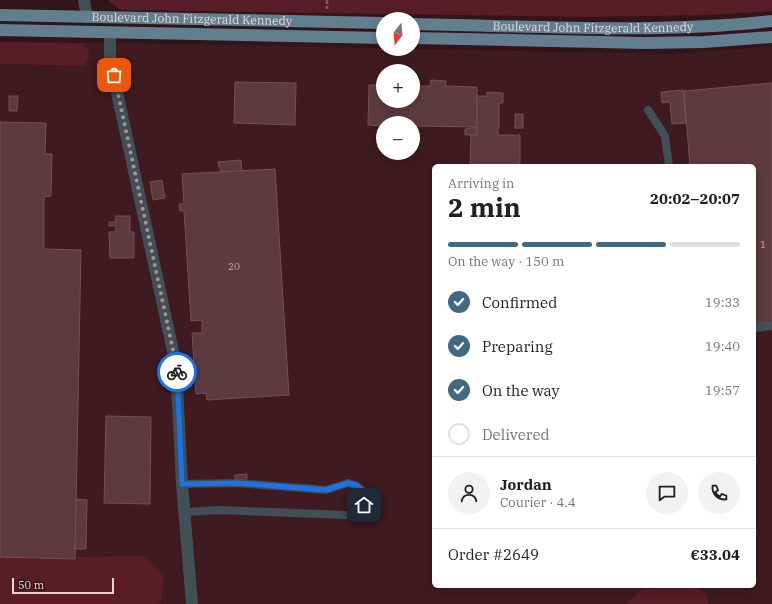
<!DOCTYPE html>
<meta charset="utf-8">
<style>
:root{--surface:#fff;--page:#f2f2f2;--text:#202124;--muted:#757577;--line:#e0e0e0;--accent:#416a80}
body{margin:0;font-family:"IBM Plex Serif",serif;background:var(--page);color:var(--text);height:100vh;display:flex;flex-direction:column;font-size:15px;white-space:nowrap}
*{box-sizing:border-box;margin:0}
p{font-size:13px;color:var(--muted)}
.icon{flex:none;width:22px;height:22px;fill:none;stroke:currentColor;stroke-width:2;stroke-linecap:round;stroke-linejoin:round}
.map{position:relative;flex:1;overflow:hidden}
.panel{position:absolute;left:432px;top:164px;width:324px;height:424px;display:flex;flex-direction:column;background:var(--surface);border-radius:6px;box-shadow:0 2px 10px #0003}
.panel>*{flex:none}
.needle{width:26px;rotate:196deg}
.tools{position:absolute;left:376px;top:12px;display:grid;gap:8px}
.tools a{display:grid;place-items:center;width:44px;height:44px;border-radius:50%;background:var(--surface);box-shadow:0 2px 10px #0003;font-size:20px}
.scale{position:absolute;left:12px;bottom:10px;width:102px;box-sizing:border-box;padding-left:4px;border:2px solid #ead4d6;border-top:0;font-size:11px;line-height:14px;white-space:nowrap;color:#ead4d6;-webkit-text-stroke:3px #321419;paint-order:stroke}
.pin{position:absolute;display:grid;place-items:center;width:34px;height:34px;color:#fff;margin:-17px;border-radius:8px;box-shadow:0 2px 6px #0006}
.courier{position:absolute;display:grid;place-items:center;width:40px;height:40px;margin:-20px;border:3px solid #1a73e8;border-radius:50%;background:#fff;color:#222;box-shadow:0 1px 5px #0007}
.head em{font-style:normal;font-weight:700}
.head div{display:flex;flex-direction:column-reverse}
.head{display:flex;align-items:center;justify-content:space-between;height:68px;padding:0 16px}
h1{font-size:26px;font-weight:700;line-height:30px}
.bar{display:grid;grid-template-columns:repeat(4,1fr);gap:6px 4px;align-content:center;height:48px;padding:0 16px}
.bar i{height:5px;border-radius:3px;background:var(--line)}
.bar .active{background:var(--accent)}
.bar p{grid-column:span 4}
.line{display:flex;align-items:center;gap:10px;padding:0 16px;border-top:1px solid var(--line)}
.line div{flex:1}
.round{display:grid;place-items:center;flex:none;width:42px;height:42px;border-radius:21px;background:var(--page)}
ol{padding:0 16px;list-style:none}
li{display:flex;align-items:center;gap:12px;height:44px}
li p{margin-inline-start:auto}
li .icon{padding:4px;border-radius:50%;background:var(--accent);color:#fff;stroke-width:4}
li:last-child{color:var(--muted)}
li i{width:22px;height:22px;border:2px solid var(--line);border-radius:50%}
.map>svg:first-child{display:block}
</style>
<div class="map">
<svg width="772" height="604" viewBox="0 0 772 604">
<rect width="100%" height="100%" fill="#321419"/>
<path fill="#3f1a21" fill-rule="evenodd" d="M82 43H131L671 54 772 46V604H0V64L85 66 89 50ZM383 71H413V101H383ZM383 123H413V153H383ZM434 166H754V586H434Z"/>
<g fill="#591c29">
<polygon points="108,0 772,0 772,11 710,15 589,17 121,10 112,4"/>
<polygon points="0,42 82,43 89,50 89,58 85,66 0,64"/>
<polygon points="0,555 72,557 144,556 164,576 161,602 158,604 0,604"/>
<polygon points="646,586 698,586 706,596 709,604 628,604 628,602"/>
</g>
<g fill="#5d3a3f" stroke="#744f54">
<polygon points="431,80 446,81 446,86 477,87 477,127 413,126 413,123 383,123 383,126 368,125 369,85 383,85 383,101 413,101 413,86 430,86"/>
<polygon points="235,82 296,83 295,125 234,123"/>
<polygon points="772,83 772,322 754,324 754,166 690,166 684,91"/>
<polygon points="683,90 686,123 672,124 670,102 662,103 661,92"/>
<polygon points="487,92 503,93 503,103 499,103 499,128 498,128 498,135 520,135 520,166 470,166 471,134 477,135 477,96 487,96"/>
<polygon points="9,96 18,96 17,111 9,111"/>
<rect x="515" y="114" width="8" height="14"/>
<polygon points="0,122 46,123 45,154 52,154 51,196 44,197 44,249 81,250 75,559 0,557"/>
<polygon points="477,127 477,135 465,135 465,129"/>
<polygon points="241,160 242,171 221,172 220,168 219,167 218,162"/>
<polygon points="275,169 289,395 207,400 206,393 196,394 192,333 202,333 202,320 191,321 184,211 180,211 179,204 184,204 182,174"/>
<polygon points="162,180 165,198 153,200 150,182"/>
<polygon points="115,216 130,216 130,232 134,232 134,258 110,258 109,232 115,232 116,228 115,226 109,226 109,222 116,222"/>
<polygon points="106,416 151,417 150,504 104,503"/>
<polygon points="247,474 247,479 235,480 235,475"/>
<polygon points="76,499 87,500 86,549 75,549"/>
</g>
<g fill="none" stroke-linecap="round" stroke-linejoin="round">
<polyline stroke="#785d61" stroke-width="2.5" stroke-dasharray="4 2" stroke-linecap="butt" points="327,0 327,9"/>
<g stroke="#414f57" stroke-width="8">
<polyline points="648,110 665,136 669,166"/>
<polyline points="754,328 772,326"/>
<polyline points="182,484 237,483 326,490 348,483 355,485 362,490 366,496 364,505 360,511 346,515 219,510 185,512"/>
</g>
<g stroke="#414f57" stroke-width="12">
<polyline points="84,0 87,17"/>
<polyline points="110,33 110,60 176,365 182,484 192,604"/>
</g>
<g stroke="#617f8f" stroke-width="12">
<path id="s1" d="M0 15 383 23"/>
<path id="s2" d="M413 24C531 26 655 34 772 21"/>
<polyline points="0,30 383,38"/>
<polyline points="413,38 645,43 704,42 772,37"/>
</g>
</g>
<g fill="none" stroke-linecap="round" stroke-linejoin="round">
<polyline stroke="#aa9194" stroke-width="4" stroke-dasharray="0 7.2" points="114,75 173,350 177,372"/>
<polyline stroke="#1a73e8" stroke-width="5" points="177,372 182,484 237,483 326,490 348,483 356,485 362,490 366,496 364,505"/>
</g>
<g text-anchor="middle" stroke-width="3" stroke-linejoin="round" paint-order="stroke">
<g font-size="10" fill="#c7aeb0">
<text x="763" y="248">1</text>
<text x="234" y="270">20</text>
</g>
<g font-size="12" fill="#ead4d6" stroke="#321419">
<text dy="4" stroke="none"><textPath href="#s1" startOffset="192">Boulevard John Fitzgerald Kennedy</textPath></text>
<text dy="4" stroke="none"><textPath href="#s2" startOffset="180">Boulevard John Fitzgerald Kennedy</textPath></text>
</g>
</g>
</svg>
<div class="tools">
<a><svg class="needle" viewBox="-14 -14 28 28"><path d="M0-13l5 13h-10z" fill="#e53935"/><path d="M0 13l5-13h-10z" fill="#757577"/></svg></a>
<a>+</a>
<a>−</a>
</div>
<div class="scale">50 m</div>
<div class="pin" style="left:114px;top:75px;background:#ea580c"><svg class="icon" aria-label="bag" viewBox="0 0 24 24"><path d="M5 8h14l-1 12H6zM9 8a3 3 0 0 1 6 0"/></svg></div>
<div class="pin" style="left:364px;top:505px;background:#1f2937"><svg class="icon" aria-label="home" viewBox="0 0 24 24"><path d="M3 11l9-7 9 7M6 9v11h12V9"/></svg></div>
<div class="courier" style="left:177px;top:372px"><svg class="icon" aria-label="bike" viewBox="0 0 24 24"><circle cx="6" cy="16" r="4"/><circle cx="18" cy="16" r="4"/><path d="M6 16l4-8h5l3 8M10 8l3 8H6M13 5h3"/></svg></div>
<section class="panel">
<div class="head"><div><h1>2 min</h1><p>Arriving in</p></div><em>20:02–20:07</em></div>
<div class="bar"><i class="active"></i><i class="active"></i><i class="active"></i><i></i><p>On the way · 150 m</p></div>
<ol>
<li><svg class="icon" aria-label="check" viewBox="0 0 24 24"><path d="M5 12l5 5 9-10"/></svg>Confirmed<p>19:33</p></li>
<li><svg class="icon" aria-label="check" viewBox="0 0 24 24"><path d="M5 12l5 5 9-10"/></svg>Preparing<p>19:40</p></li>
<li><svg class="icon" aria-label="check" viewBox="0 0 24 24"><path d="M5 12l5 5 9-10"/></svg>On the way<p>19:57</p></li>
<li><i></i>Delivered</li>
</ol>
<div class="line" style="height:72px"><a class="round"><svg class="icon" aria-label="person" viewBox="0 0 24 24"><circle cx="12" cy="8" r="4"/><path d="M4 21q1-7 8-7t8 7"/></svg></a><div><b>Jordan</b><p>Courier · 4.4</p></div><a class="round"><svg class="icon" aria-label="chat" viewBox="0 0 24 24"><path d="M4 5h16v11H9l-5 4z"/></svg></a><a class="round"><svg class="icon" aria-label="phone" viewBox="0 0 24 24"><path d="M5 4h4l2 5-3 2q2 4 5 5l2-3 5 2v4C11 20 4 13 5 4z"/></svg></a></div>
<div class="line" style="height:52px"><div>Order #2649</div><b>€33.04</b></div>
</section>
</div>
